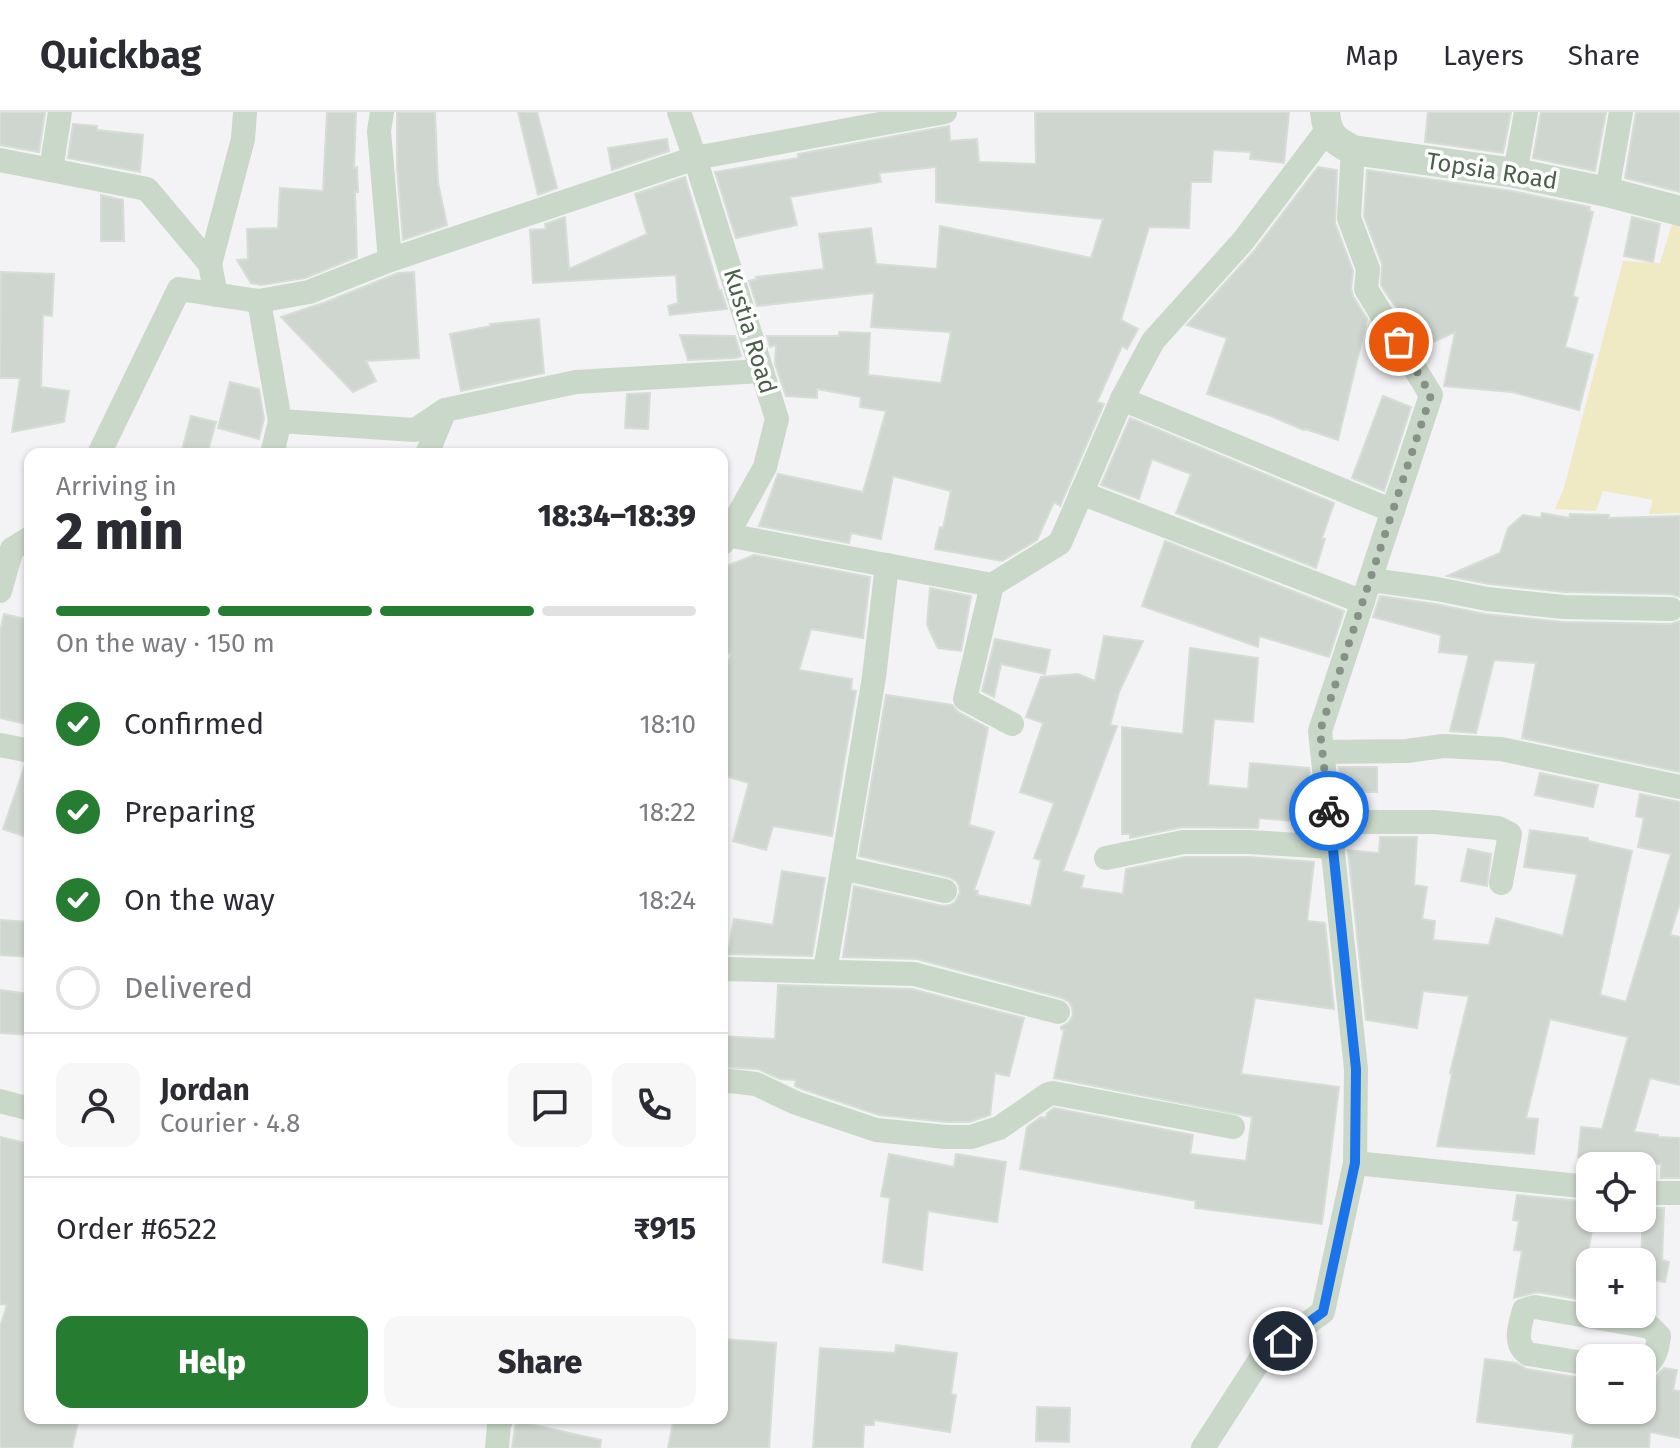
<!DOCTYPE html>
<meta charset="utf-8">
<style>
:root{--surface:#fff;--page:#f7f7f7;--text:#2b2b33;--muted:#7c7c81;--line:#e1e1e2;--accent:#267c30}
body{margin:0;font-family:"Fira Sans",sans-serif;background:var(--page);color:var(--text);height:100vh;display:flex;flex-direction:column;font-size:30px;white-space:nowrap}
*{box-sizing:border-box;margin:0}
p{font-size:26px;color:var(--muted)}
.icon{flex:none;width:44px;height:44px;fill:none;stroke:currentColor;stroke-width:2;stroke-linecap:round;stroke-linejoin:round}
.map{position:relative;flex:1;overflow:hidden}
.details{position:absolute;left:24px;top:336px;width:704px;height:976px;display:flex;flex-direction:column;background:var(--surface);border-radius:16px;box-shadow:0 2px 6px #0004}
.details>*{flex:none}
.fabs{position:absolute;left:1576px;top:1040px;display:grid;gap:16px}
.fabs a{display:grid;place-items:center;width:80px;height:80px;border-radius:16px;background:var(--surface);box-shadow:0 2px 6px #0004;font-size:40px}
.pin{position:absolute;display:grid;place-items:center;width:68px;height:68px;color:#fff;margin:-34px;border:4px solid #fff;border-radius:50%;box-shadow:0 2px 8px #0007}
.courier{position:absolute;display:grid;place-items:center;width:80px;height:80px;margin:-40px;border:6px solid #1a73e8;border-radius:50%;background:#fff;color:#222;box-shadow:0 2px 10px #0007}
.summary em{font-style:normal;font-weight:800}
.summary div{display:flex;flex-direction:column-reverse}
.summary{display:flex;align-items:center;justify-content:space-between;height:136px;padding:0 32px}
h1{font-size:52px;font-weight:800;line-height:60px}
.bar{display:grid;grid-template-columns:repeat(4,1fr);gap:12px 8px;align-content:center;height:96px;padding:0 32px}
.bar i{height:10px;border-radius:6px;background:var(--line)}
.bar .selected{background:var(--accent)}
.bar p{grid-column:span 4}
.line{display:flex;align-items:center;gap:20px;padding:0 32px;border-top:2px solid var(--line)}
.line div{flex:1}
.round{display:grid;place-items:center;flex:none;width:84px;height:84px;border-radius:16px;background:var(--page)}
ol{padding:0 32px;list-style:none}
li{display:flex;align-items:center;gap:24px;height:88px}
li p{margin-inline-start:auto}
li .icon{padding:8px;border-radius:50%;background:var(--accent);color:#fff;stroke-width:4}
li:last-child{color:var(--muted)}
li i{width:44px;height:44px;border:4px solid var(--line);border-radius:50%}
.cta{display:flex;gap:16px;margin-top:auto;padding:16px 32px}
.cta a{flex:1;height:92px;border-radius:16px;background:var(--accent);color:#fff;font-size:32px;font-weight:800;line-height:92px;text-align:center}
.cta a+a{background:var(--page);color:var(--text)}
header{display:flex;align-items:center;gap:48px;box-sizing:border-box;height:112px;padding:0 40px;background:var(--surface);border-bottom:2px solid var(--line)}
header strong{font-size:38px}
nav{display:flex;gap:44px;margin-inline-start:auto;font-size:28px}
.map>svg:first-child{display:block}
</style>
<header>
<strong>Quickbag</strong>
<nav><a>Map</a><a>Layers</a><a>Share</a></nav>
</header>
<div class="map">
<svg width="1680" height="1336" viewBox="0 0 1680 1336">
<rect width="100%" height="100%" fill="#f3f2f4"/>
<polygon fill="#efeac3" points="1672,112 1680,113 1680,401 1649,402 1653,388 1603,379 1596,399 1555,397 1564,376 1623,149 1660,151"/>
<g fill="#cfd6cf" stroke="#d6ddd7" stroke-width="2">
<polygon points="0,0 45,0 39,40 0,33"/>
<polygon points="327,0 356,0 354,56 357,55 358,80 355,80 357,145 305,166 261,173 251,171 237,148 248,147 247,117 278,116 280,76 323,79"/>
<polygon points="397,0 435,0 438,71 447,113 403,128 397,56"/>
<polygon points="518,0 537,0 557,76 538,83"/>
<polygon points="1035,0 1289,0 1284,51 1250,47 1251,40 1213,38 1211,70 1191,70 1189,116 1149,115 1121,208 1138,217 1127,237 1122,234 1097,290 1104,292 1060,394 1054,390 1037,428 1002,449 935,437 940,415 943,416 951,379 893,364 881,427 851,421 849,431 759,414 778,362 863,380 886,299 860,295 861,285 817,277 817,286 786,284 775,252 776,233 770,235 767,224 839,224 839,220 870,221 868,263 941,271 951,220 871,215 874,181 757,194 749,169 757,167 756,165 824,157 819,122 871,116 876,152 937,157 940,114 1091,146 1103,107 936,90 936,55 879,61 881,70 790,85 797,113 736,126 715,60 798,46 798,42 949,14 950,29 977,27 979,50 1036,52"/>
<polygon points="1428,0 1511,0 1503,41 1425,30"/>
<polygon points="1541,0 1606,0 1595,59 1533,46"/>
<polygon points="1636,0 1680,0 1680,80 1625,66"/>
<polygon points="73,12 97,14 97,18 143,23 140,60 68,46"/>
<polygon points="667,27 669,39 612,58 608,36"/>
<polygon points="1318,55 1337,58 1335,111 1353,159 1351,176 1353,184 1367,207 1338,328 1305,317 1304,318 1268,303 1207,282 1227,226 1187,213 1254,139"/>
<polygon points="1367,58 1512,79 1590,95 1589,99 1593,100 1573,184 1578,186 1565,235 1593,243 1579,298 1512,280 1444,274 1455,220 1427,233 1389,186 1381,173 1382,152 1364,104"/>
<polygon points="685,65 719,178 721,178 727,197 670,203 668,194 678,191 676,163 533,171 530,118 546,117 545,112 565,105 569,157 647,122 635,82"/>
<polygon points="101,83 123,88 124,129 101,129"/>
<polygon points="1632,105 1660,112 1653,150 1624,144"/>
<polygon points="1,160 54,162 52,204 43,203 41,275 69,279 64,310 12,320 20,266 0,266"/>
<polygon points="414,160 419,246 366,249 376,269 353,280 281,205 326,190 398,161"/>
<polygon points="539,207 544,261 461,279 450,222 491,214 490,212"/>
<polygon points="680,223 735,224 741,244 735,246 688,248"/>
<polygon points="230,270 259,277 264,307 259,327 218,316"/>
<polygon points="650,281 648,317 625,316 627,282"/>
<polygon points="1383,284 1411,295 1384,379 1352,366"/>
<polygon points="191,304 216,310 207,342 181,342"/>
<polygon points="1130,306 1334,391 1322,426 1325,427 1316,456 1176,401 1191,362 1152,347 1139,387 1101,373"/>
<polygon points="1542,401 1569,406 1570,402 1609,403 1609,406 1680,404 1680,485 1671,482 1565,480 1489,472 1447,464 1500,441 1508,416 1523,403 1541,406"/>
<polygon points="1165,429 1344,499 1329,545 1259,524 1258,535 1142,494"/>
<polygon points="754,443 870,465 863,526 811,517 799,558 852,567 851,578 856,579 832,724 773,714 766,738 733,729 749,671 722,663 722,569 731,542 722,539 722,456"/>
<polygon points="930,476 971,484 961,539 938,536 932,524 927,512"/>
<polygon points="1380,484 1435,492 1485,502 1563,510 1671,512 1680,509 1680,660 1522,626 1536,551 1494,548 1476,621 1450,619 1469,543 1439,540 1441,523 1373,505"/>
<polygon points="4,502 30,508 30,613 0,606 0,520"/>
<polygon points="1104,524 1143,529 1119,580 1110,613 1117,614 1063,759 1084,764 1081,776 1123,782 1126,757 1185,745 1249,745 1314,750 1307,809 1325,811 1334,897 1255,886 1241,962 1339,975 1322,1112 1195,1096 1196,1089 1020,1057 1027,1015 1041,1005 1046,1006 1047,1001 1054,996 1193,1023 1190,1042 1246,1049 1252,1005 1054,966 1064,918 1061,917 1061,915 1069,910 1073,903 1072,895 1069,890 1062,886 917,847 843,845 854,774 943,794 950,793 955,790 960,781 959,774 956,769 949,765 859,744 886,583 952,593 958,600 988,616 969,713 994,720 974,778 978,779 977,783 1031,794 1041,748 1034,746 1054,691 1020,680 1043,611 1026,605 1041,565 1078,562 1095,569"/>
<polygon points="995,527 1050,538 1045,562 1001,552 994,585 982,579"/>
<polygon points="1190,536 1258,546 1253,610 1214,607 1208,673 1248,677 1250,651 1309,656 1315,711 1259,706 1258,716 1183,715 1130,726 1130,722 1122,722 1122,615 1183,622"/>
<polygon points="25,653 30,654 30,726 3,717"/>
<polygon points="1339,655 1377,655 1377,680 1362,680 1361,695 1343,695"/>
<polygon points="1540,661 1598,673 1593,695 1535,683"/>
<polygon points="1640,682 1680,690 1680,791 1670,823 1680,825 1680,973 1650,966 1634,1020 1658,1023 1658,1025 1680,1026 1680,1066 1661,1066 1661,1052 1578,1045 1581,1015 1602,1017 1628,925 1550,907 1526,1006 1538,1007 1534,1042 1437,1034 1452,962 1450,961 1469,884 1423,879 1417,916 1366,908 1348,738 1379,741 1380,725 1417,725 1414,773 1427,775 1422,807 1435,809 1433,828 1489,833 1496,806 1563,824 1577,762 1524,755 1530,718 1588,726 1588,729 1632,739 1600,883 1626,890 1671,742 1638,735 1644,706 1636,704"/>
<polygon points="1468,737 1491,742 1487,774 1461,769"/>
<polygon points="782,759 825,766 812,844 728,842 734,807 773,813"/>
<polygon points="0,808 30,810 30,845 0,843"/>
<polygon points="778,873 912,877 1024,906 1009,964 995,961 990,1003 969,1010 947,1010 879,1003 802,977 795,974 796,968 780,967 758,957 722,955 722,924 775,927"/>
<polygon points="0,878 30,882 30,923 0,921"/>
<polygon points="0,1025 30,1032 30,1306 79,1306 72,1336 0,1336 0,1215 7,1193 0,1192"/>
<polygon points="889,1042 954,1055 956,1042 1006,1050 997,1110 928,1099 922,1158 883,1150 890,1086 881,1084"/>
<polygon points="1517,1083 1590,1090 1590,1106 1594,1106 1589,1135 1590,1189 1537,1180 1514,1186 1522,1139 1514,1138 1519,1109 1513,1108"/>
<polygon points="1643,1096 1664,1096 1662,1148 1669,1150 1665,1170 1642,1166 1641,1150"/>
<polygon points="722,1227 776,1231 769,1336 668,1336 674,1306 722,1306"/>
<polygon points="896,1233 957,1241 951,1282 956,1283 950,1320 874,1308 874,1313 864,1313 863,1336 813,1336 820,1236 895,1241"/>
<polygon points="1485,1247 1516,1251 1526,1257 1588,1267 1586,1281 1590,1281 1590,1298 1650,1298 1657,1264 1664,1256 1677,1258 1673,1278 1680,1279 1680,1326 1650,1320 1649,1336 1572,1336 1574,1322 1477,1310"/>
<polygon points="1037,1295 1070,1296 1069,1330 1036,1329"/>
<polygon points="516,1309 601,1328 600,1336 512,1336"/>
</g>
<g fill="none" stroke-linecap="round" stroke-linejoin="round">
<g stroke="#cad8c9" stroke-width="24">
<polyline points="382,0 379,19 390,148"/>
<polyline points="679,0 695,46 777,307 765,355 722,432"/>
<polyline points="0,48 147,77 210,152 216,183"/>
<polyline points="51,58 60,0"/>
<polyline points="1515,61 1526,0"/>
<polyline points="1607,80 1621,0"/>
<polyline points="210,152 243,27 245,0"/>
<polyline points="259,189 280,309 272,342"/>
<polyline points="1122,287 1393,399"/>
<polyline points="280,309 415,318 445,298 576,270 762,259"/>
<polyline points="99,342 179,177 259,189 309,180 390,148 695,46 945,0"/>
<polyline points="427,342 445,298"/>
<polyline points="1081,381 1363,490"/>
<polyline points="727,423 992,473 1060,431 1122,287 1153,229 1243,129 1327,18"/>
<polyline points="1371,468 1437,477 1487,487 1564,495 1671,497"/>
<polyline points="992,473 965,587 1012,612"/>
<polyline points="0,479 12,437 30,426"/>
<polyline points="0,633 30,639"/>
<polyline points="1323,640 1407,639 1443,634 1501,637 1680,675"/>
<polyline points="1330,710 1434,710 1498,716 1510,722 1501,771"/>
<polyline points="1106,746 1183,730 1249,730 1333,735"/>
<polyline points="842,756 945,779"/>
<polyline points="722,857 914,862 1058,900"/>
<polyline points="825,859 874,565 887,453"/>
<polyline points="722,970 730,969 756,972 796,991 876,1018 946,1025 971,1025 999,1016 1047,983 1053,981 1233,1015"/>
<polyline points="0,989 30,997"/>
<polyline points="1355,1051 1590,1075"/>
<polyline points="1642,1081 1680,1081"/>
<path d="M1590 1252 1528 1242C1513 1232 1520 1213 1524 1198L1535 1195 1650 1215 1659 1224C1657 1239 1655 1248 1642 1256"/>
<polyline points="497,1336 499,1313 502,1306"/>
<polyline points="1203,1336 1263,1243 1323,1200 1355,1051 1356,957 1320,619 1431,283 1366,177 1368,157 1349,106 1353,38"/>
</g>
<path stroke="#cad8c9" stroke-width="30" d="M1325 0C1327 23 1333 28 1353 38L1515 61 1607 80 1680 99"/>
</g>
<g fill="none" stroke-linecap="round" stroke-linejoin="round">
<polyline stroke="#869286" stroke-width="8" stroke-dasharray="0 14.4" points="1329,699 1320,619 1431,283 1399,230"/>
<polyline stroke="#1a73e8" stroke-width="10" points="1283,1229 1323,1200 1355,1051 1356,957 1329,699"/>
</g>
<g text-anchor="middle" stroke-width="7" stroke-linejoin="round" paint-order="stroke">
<g font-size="24" fill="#4b5f4a" stroke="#fff">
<text transform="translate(1492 59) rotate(9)" y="8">Topsia Road</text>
<text transform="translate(750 219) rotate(73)" y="8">Kustia Road</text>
</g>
</g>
</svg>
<div class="fabs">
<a><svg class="icon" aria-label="locate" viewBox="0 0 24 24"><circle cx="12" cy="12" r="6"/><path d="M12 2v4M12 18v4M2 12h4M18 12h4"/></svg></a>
<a>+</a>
<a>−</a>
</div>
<div class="pin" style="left:1399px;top:230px;background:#ea580c"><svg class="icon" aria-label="bag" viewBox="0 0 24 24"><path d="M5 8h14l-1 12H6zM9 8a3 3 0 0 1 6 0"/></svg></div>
<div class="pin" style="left:1283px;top:1229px;background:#1f2937"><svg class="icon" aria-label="home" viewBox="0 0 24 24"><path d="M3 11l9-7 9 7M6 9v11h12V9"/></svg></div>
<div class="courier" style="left:1329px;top:699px"><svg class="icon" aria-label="bike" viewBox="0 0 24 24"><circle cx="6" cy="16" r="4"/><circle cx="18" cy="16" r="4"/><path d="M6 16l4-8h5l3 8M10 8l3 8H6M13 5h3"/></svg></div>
<section class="details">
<div class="summary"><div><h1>2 min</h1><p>Arriving in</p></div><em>18:34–18:39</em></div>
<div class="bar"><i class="selected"></i><i class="selected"></i><i class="selected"></i><i></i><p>On the way · 150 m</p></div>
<ol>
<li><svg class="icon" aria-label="check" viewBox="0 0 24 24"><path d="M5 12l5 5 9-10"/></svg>Confirmed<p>18:10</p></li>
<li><svg class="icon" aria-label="check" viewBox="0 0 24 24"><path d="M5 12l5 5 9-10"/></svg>Preparing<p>18:22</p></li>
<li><svg class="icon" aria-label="check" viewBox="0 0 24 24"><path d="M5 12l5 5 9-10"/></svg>On the way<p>18:24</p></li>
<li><i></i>Delivered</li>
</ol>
<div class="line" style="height:144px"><a class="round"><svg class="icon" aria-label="person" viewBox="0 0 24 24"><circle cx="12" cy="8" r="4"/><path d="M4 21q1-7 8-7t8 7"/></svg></a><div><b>Jordan</b><p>Courier · 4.8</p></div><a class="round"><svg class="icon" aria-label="chat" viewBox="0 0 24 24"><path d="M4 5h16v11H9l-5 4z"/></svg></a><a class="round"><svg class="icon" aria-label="phone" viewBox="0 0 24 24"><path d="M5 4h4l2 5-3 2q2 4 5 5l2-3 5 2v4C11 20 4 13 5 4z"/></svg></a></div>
<div class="line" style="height:104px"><div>Order #6522</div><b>₹915</b></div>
<div class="cta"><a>Help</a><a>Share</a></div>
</section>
</div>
